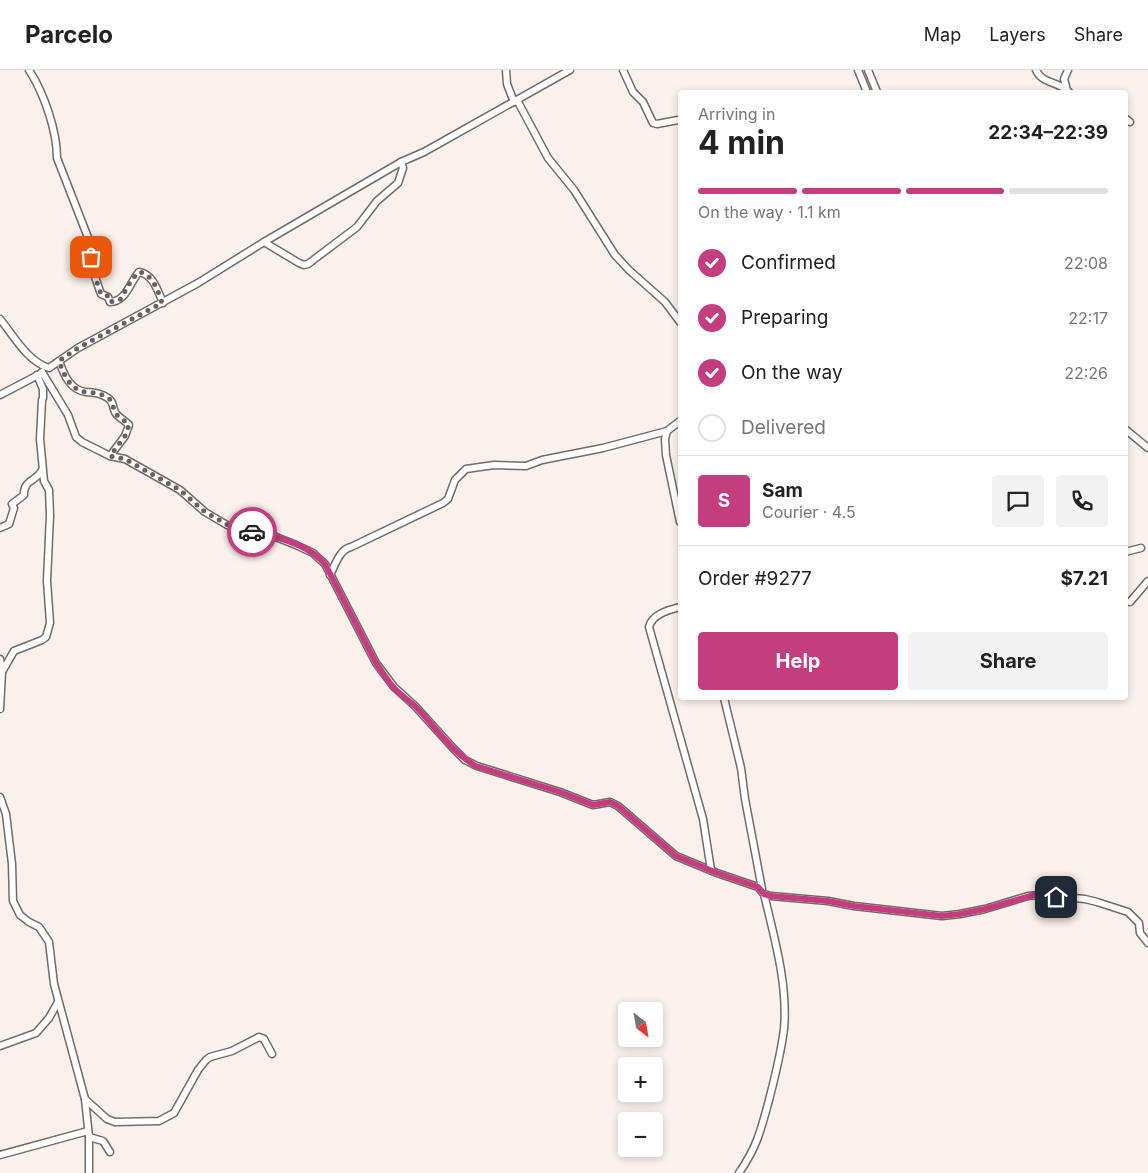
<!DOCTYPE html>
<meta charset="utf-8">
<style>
:root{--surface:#fff;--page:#f2f2f2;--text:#222;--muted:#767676;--line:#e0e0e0;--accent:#c33d7f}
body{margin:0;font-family:Inter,sans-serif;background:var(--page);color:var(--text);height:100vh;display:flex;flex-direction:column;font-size:19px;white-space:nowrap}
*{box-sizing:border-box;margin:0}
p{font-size:16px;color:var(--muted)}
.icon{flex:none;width:28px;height:28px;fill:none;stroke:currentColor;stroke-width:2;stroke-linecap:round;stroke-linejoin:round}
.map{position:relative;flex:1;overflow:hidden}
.side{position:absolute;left:678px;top:20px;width:450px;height:610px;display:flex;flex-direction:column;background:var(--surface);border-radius:5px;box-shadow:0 2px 8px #0003}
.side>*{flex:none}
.needle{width:32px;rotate:149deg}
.tools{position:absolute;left:618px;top:932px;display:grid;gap:10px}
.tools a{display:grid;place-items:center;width:45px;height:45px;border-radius:5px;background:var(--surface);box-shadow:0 2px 8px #0003;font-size:25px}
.pin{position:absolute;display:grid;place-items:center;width:42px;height:42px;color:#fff;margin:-21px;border-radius:10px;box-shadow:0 2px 8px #0006}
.courier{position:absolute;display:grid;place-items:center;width:50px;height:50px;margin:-25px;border:4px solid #c33d7f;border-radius:50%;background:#fff;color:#222;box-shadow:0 1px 6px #0007}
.headline em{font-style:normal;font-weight:700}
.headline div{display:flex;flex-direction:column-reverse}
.headline{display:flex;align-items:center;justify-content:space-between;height:85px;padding:0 20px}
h1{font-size:32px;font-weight:700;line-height:38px}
.bar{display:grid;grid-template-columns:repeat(4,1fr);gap:8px 5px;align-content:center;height:60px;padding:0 20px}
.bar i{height:6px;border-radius:4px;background:var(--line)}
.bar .current{background:var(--accent)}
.bar p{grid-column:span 4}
.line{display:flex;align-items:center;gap:12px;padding:0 20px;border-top:1px solid var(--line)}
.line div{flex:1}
.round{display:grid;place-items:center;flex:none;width:52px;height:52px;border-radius:5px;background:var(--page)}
ol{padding:0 20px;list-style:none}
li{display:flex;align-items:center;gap:15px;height:55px}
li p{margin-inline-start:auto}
li .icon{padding:5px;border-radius:50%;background:var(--accent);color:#fff;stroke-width:4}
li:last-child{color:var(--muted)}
li i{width:28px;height:28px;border:2px solid var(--line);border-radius:50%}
.action{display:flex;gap:10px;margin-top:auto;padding:10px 20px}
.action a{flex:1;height:58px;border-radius:5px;background:var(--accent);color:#fff;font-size:20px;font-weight:700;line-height:58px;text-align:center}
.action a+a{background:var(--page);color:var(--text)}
header{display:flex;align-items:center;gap:30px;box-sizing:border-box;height:70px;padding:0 25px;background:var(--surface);border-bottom:1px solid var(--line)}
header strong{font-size:24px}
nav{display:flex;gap:28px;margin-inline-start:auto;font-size:18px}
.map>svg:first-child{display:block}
</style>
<header>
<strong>Parcelo</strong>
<nav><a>Map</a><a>Layers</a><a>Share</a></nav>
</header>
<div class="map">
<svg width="1148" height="1103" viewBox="0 0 1148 1103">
<rect width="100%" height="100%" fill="#fbf1eb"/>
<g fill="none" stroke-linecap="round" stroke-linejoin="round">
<g stroke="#746b66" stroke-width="9">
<g id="street">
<path d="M29 0C44 23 57 61 57 88L89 170 94 204 101 224 108 227 110 232C126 232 130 212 139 202 153 204 158 221 163 233"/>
<polyline points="506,0 507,14 514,32"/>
<polyline points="623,0 633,22 643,32 653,53 657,54 678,50"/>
<polyline points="858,0 867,22"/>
<polyline points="868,0 877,22"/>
<path d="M1036 0C1042 14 1058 11 1069 22"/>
<polyline points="1067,20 1064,9 1068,0"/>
<polyline points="517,30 548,88 574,120 615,185 629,200 665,232 680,252"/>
<polyline points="1125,48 1130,52"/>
<polyline points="264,172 299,193 304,195 308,194 357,157 377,131 398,113 403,98 401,92"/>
<path d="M0 249C14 266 27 291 49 298L78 278 198 213 264 172 401 92 424 82 570 0"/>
<path d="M59 291C64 305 70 320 86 322 95 323 101 323 108 328 114 332 112 336 115 342 117 347 126 351 129 355L125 366 110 386"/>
<polyline points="42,302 68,345 76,367 82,372 110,386 125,389 180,420 205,442 227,455 241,460 271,465 296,475 313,483 325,494 376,593 394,617 415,636 453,678 465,690 477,696 560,722 593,735 610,732 618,736 676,786 717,803 758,817 764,824 771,826 828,831 854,836 942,846 960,844 985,839 1028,826 1040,825 1085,829 1097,832 1128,842 1139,853 1140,863 1148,873"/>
<polyline points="0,325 40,304"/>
<polyline points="680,351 667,361 665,369 666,385 680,452"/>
<polyline points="1125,359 1148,378"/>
<path d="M0 458 9 454 14 438 12 434 24 425C23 410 37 411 42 400"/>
<polyline points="1125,482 1141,478"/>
<path d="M330 505C335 495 340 479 351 477L443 433 448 429 455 410 466 399 494 395 526 396 542 390 603 378 667 361"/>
<polyline points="1130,532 1148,511"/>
<path d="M680 537C669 540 652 544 649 557L703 749 711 800"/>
<polyline points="0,589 2,602 0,639"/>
<polyline points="2,602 14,581 42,570 46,567 50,553 47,511 50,445 49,420 44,411 40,369 42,330 43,328 43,319 37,305"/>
<polyline points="724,628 741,698 745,729 762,819"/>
<polyline points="0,727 6,744 12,794 13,831 20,845 29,852 39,857 49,872 54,914 85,1029 89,1067 89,1103"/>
<polyline points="0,976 36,963 49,948 58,932"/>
<polyline points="85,1029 107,1049 115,1052 159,1051 174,1043 198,1000 206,990 210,987 232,981 259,967 264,969 272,984"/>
<polyline points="89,1067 103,1071 110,1082"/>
<polyline points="0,1085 88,1061"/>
<path d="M739 1103C757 1077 761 1060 769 1030 775 1007 781 982 784 959 788 914 774 867 764 824"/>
</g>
</g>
<use href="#street" stroke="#fff" stroke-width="6"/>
</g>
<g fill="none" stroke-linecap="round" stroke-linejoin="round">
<path stroke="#67625f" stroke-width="5" stroke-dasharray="0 9" d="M91 187 94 204 101 224 108 226 110 232 120 230 132 209 139 202C153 204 158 221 162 233L78 278 59 291C64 305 70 320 86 322 95 323 101 323 108 328 114 332 112 336 115 342 117 347 126 351 129 355L125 366 110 386 125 389 180 420 205 442 228 455 252 462"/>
<path stroke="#c33d7f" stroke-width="6" d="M252 462C276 466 308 474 325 494L376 593C382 601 387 610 394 618 401 625 408 630 415 636 435 656 451 682 476 696L560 722 593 735 610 732 618 736 676 786 717 803 758 817 764 824 771 826 828 831 854 836 942 846 960 844 985 839 1034 825 1056 827"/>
</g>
</svg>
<div class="tools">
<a><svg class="needle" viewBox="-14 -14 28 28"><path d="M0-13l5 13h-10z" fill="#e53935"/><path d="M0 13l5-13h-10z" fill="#767676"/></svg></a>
<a>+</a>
<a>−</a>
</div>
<div class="pin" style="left:91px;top:187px;background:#ea580c"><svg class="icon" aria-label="bag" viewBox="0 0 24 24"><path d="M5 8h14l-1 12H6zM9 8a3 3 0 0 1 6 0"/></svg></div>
<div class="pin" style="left:1056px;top:827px;background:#1f2937"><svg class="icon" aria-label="home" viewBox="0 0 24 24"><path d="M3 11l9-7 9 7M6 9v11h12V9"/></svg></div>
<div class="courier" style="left:252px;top:462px"><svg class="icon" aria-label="car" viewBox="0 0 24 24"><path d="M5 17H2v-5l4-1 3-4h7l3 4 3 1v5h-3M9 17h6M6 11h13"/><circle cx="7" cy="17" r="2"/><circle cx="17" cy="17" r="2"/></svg></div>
<section class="side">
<div class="headline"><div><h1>4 min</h1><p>Arriving in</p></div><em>22:34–22:39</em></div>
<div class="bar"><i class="current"></i><i class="current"></i><i class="current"></i><i></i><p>On the way · 1.1 km</p></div>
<ol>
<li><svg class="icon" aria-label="check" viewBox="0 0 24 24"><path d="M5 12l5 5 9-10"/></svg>Confirmed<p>22:08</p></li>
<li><svg class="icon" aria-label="check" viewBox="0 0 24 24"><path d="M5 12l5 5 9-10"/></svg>Preparing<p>22:17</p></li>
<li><svg class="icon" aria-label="check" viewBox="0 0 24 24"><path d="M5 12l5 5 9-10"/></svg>On the way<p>22:26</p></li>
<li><i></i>Delivered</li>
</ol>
<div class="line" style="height:90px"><b class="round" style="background:var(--accent);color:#fff">S</b><div><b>Sam</b><p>Courier · 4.5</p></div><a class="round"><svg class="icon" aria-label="chat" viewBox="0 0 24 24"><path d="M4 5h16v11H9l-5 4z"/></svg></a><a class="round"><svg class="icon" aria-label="phone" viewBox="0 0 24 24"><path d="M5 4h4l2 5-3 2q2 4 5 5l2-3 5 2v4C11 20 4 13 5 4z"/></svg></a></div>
<div class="line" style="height:65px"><div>Order #9277</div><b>$7.21</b></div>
<div class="action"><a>Help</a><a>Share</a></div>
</section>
</div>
